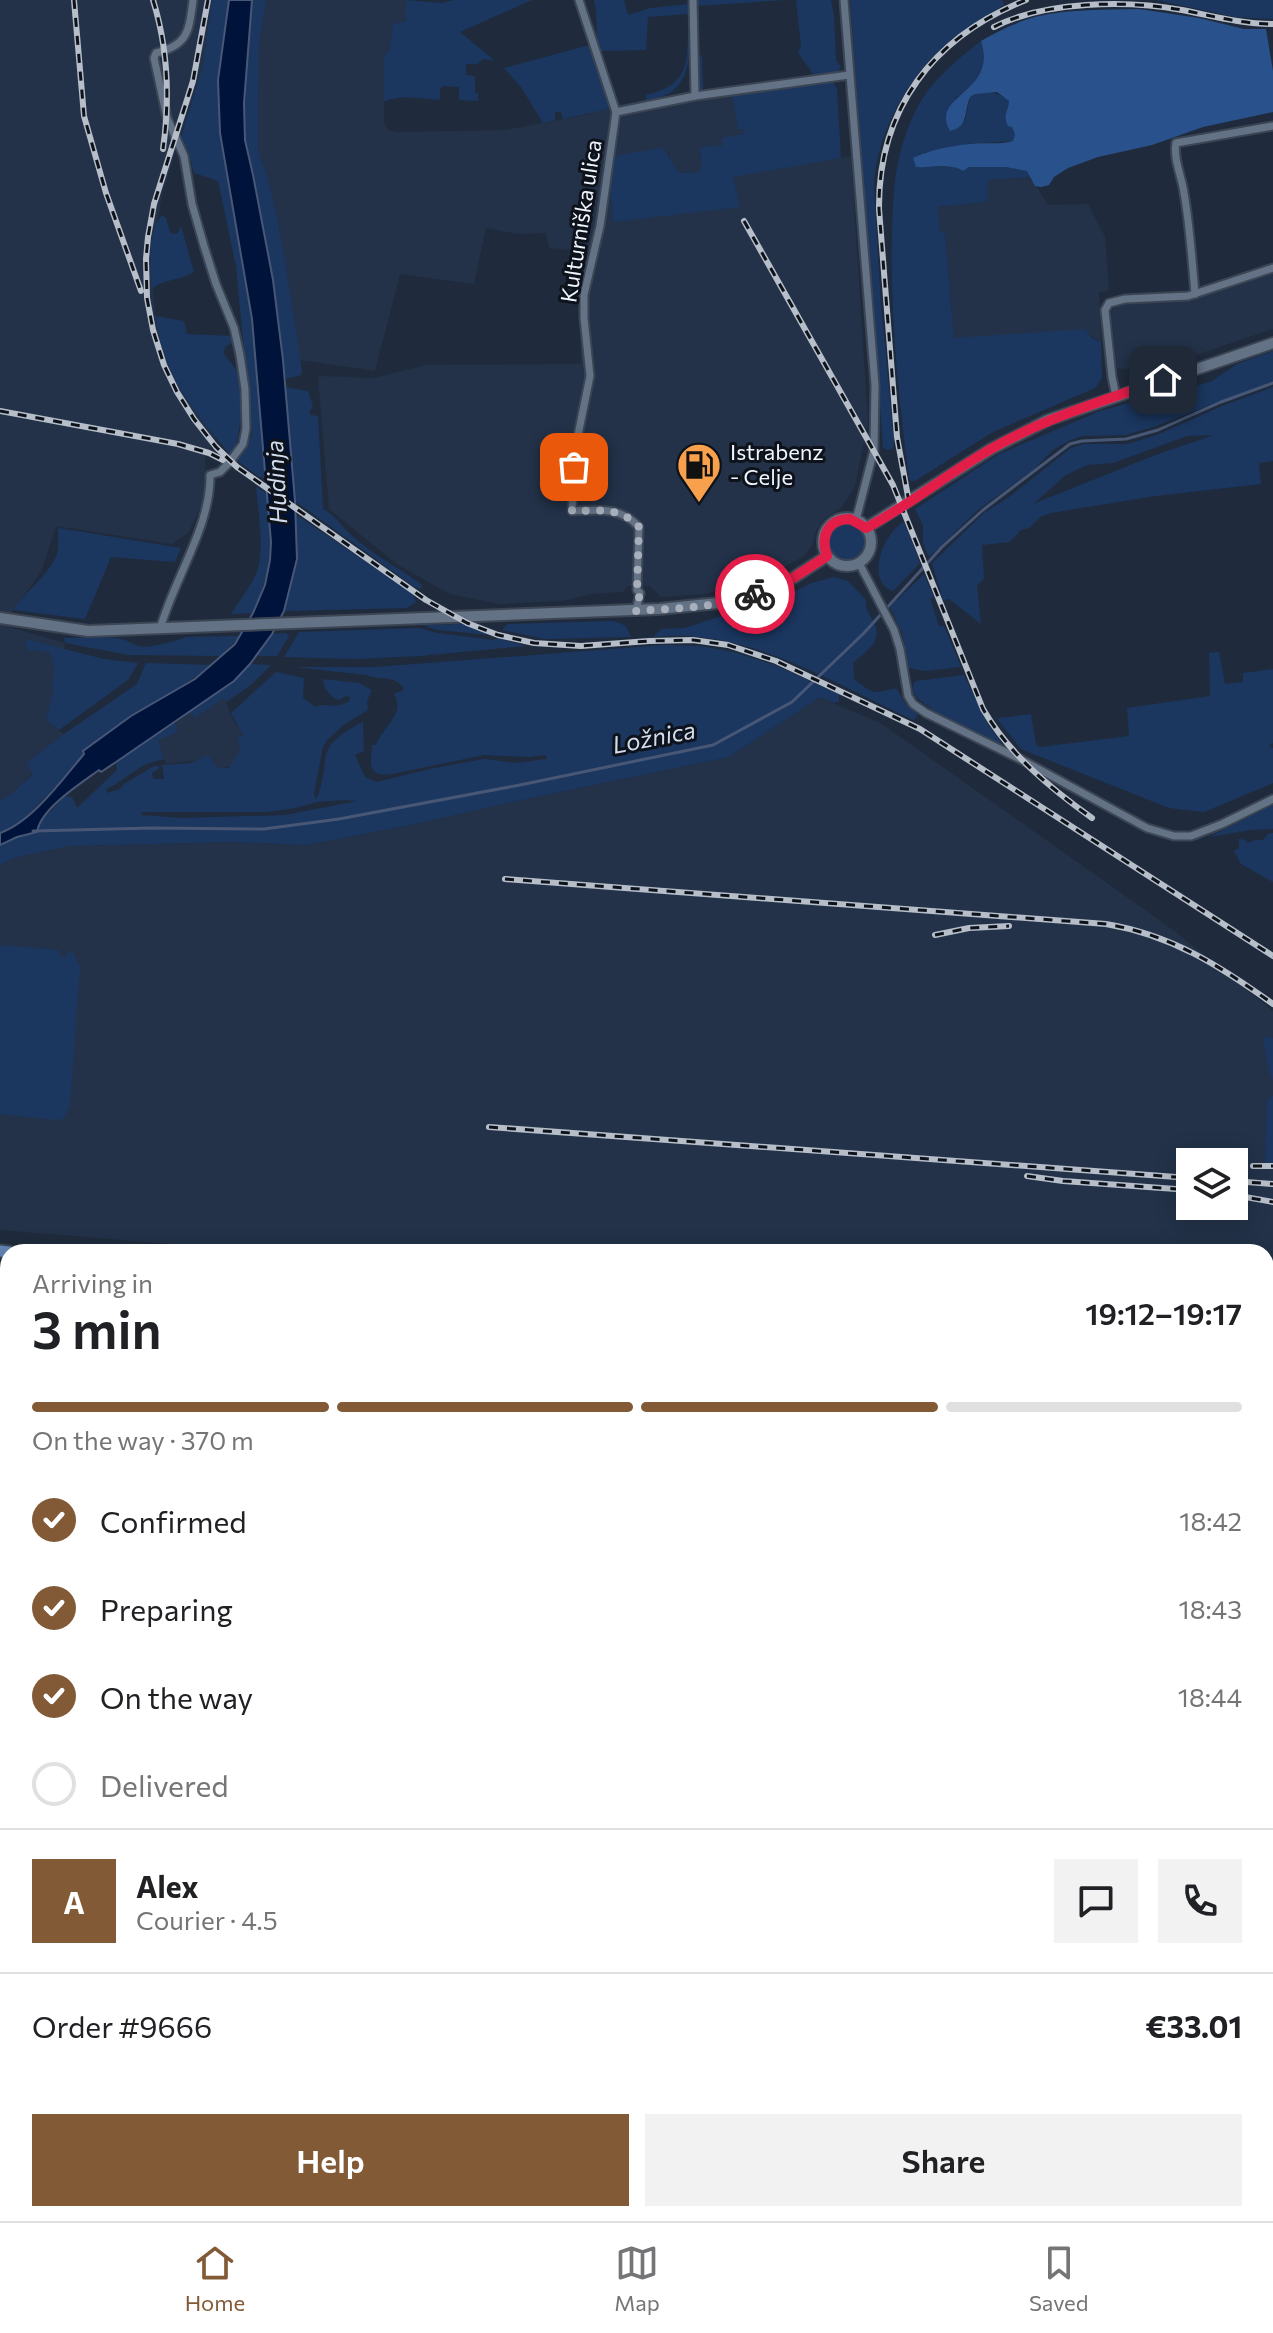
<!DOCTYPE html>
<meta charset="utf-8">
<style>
:root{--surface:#fff;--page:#f2f2f2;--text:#202124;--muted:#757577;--line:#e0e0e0;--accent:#825a36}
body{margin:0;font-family:Commissioner,sans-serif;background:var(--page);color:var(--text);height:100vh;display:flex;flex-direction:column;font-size:30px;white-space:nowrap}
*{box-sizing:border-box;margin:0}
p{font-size:26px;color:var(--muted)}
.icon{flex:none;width:44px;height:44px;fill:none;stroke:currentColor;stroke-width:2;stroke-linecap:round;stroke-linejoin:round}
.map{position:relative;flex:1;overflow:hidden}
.sheet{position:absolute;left:0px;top:1244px;width:1274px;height:978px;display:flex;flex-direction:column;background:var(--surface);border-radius:24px 24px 0 0;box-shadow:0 4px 20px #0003}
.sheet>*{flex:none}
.tools{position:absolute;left:1176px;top:1148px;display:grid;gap:16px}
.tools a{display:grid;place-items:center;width:72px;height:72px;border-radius:0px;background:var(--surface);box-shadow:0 4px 20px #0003;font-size:40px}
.pin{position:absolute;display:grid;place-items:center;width:68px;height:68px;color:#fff;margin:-34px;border-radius:16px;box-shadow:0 4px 12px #0006}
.courier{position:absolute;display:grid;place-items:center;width:80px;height:80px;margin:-40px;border:6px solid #e11d48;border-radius:50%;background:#fff;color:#222;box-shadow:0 2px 10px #0007}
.summary em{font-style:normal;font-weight:600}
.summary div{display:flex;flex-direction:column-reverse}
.summary{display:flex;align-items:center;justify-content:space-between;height:136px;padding:0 32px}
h1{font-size:52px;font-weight:600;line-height:60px}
.bar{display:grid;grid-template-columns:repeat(4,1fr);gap:12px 8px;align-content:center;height:96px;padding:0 32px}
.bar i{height:10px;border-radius:6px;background:var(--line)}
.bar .on{background:var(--accent)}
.bar p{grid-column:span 4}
.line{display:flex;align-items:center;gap:20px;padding:0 32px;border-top:2px solid var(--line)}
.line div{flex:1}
.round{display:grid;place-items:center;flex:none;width:84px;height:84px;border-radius:0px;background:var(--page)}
ol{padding:0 32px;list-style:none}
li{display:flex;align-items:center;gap:24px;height:88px}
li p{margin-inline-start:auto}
li .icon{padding:8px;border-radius:50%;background:var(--accent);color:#fff;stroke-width:4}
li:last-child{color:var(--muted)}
li i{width:44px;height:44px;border:4px solid var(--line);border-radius:50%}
.cta{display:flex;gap:16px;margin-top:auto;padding:16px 32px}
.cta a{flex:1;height:92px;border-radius:0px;background:var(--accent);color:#fff;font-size:32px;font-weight:600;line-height:92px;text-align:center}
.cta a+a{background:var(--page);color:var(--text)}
.tab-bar{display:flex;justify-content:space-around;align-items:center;height:112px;border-top:2px solid var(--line);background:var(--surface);font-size:22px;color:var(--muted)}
.tab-bar a{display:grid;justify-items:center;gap:4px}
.tab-bar .on{color:var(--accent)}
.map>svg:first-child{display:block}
</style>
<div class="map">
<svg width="1273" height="2221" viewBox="0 0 1273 2221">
<rect width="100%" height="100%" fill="#1f2b3c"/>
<g fill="#233249" fill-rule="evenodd">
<polygon points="0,0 212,0 203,64 162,195 151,258 155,316 166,357 174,377 216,438 205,456 206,485 201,507 188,533 172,544 56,526 41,572 13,610 9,627 65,643 46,720 64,734 26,763 33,773 10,795 0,800"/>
<polygon points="266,0 406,0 406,21 391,41 390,48 384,58 384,123 389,130 397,132 505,130 580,116 604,110 608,107 665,96 732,95 738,128 744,129 743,134 723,138 723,146 699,152 702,162 701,172 680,173 671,165 669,153 616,157 610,197 612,202 613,221 739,206 733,176 851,156 868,422 855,486 842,507 823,520 816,531 813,544 804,556 761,580 705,594 661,597 650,586 628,586 623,592 591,594 563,601 499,604 450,594 398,565 329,509 318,376 373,378 426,365 581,364 579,298 588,252 549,248 546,233 518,234 486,228 474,284 400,274 375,371 300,360 283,247 270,184 258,149 259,46"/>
<polygon points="1031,177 1048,205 1088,204 1105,237 1109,291 1099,292 1101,342 1088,334 954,338 945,234 940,232 938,207 986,202 988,199 987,180"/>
<polygon points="1273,272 1273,329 1181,360 1154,362 1131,370 1117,368 1111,312 1118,303 1189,300"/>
<polygon points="224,697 232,718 243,735 240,751 232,766 220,768 200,760 166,764 157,739 176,733 178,729 175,723 190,712 195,718"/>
<path d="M820 697 882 724 1172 929 1273 1011V1327L1266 1326V1252H267L0 1230V865L14 858 69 846 233 842 306 845 416 824 512 802 729 757ZM1190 1162H1234V1206H1190Z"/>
<polygon points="0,1265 8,1266 8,1445 0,1445"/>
<polygon points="1266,1364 1273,1364 1273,1735 1266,1733"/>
<polygon points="8,1591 8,1638 0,1637 0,1592"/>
<polygon points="6,1718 8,1796 0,1796 0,1719"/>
<polygon points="1266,1768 1273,1775 1273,1809 1266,1805"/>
</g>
<g fill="#1b3760" fill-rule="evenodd">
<polygon points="212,0 229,0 218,80 220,133 252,319 266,479 258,476 235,459 248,444 252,434 236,266 218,181 194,173 189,153 181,138 203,64"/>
<polygon points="252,0 266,0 259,46 258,149 270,184 283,247 302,370 301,375 285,379 273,280 245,140 244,103"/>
<path d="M406 0 441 3 454 0H532L460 32 495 61 483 59 477 64H466V75L475 76V93H478V101L459 100V87L444 86 440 88V100C422 99 399 94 384 102V58L390 48 393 24 406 21Z"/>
<path d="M594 0H624L628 15 650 8 690 4C690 32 696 75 670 93 663 97 654 99 646 101V95C694 85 687 55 688 14L648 17 646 50 599 51 610 90 608 107 605 110 563 119 561 112H555V120L543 123 521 87 504 68 597 43 596 10Z"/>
<polygon points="696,0 785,0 696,6"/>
<path d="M796 0H831L834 15 836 61 841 66 836 74 830 76 837 89 841 158 733 177 740 207 613 222 612 202 610 197 614 159 618 155 662 148C671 155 670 164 680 173L700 172 702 162 699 148 717 145 719 147 723 145 722 138 743 134 744 129H738L732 95 698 92 697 59 702 55 703 90 814 75 798 53 801 47Z"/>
<path d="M850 0H1002L1004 5C985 18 963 29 946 44 907 78 876 134 874 187L881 305 894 441 893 449 887 450 883 447Z"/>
<polygon points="1156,0 1273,0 1273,19 1235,17"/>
<path d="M981 41C989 66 977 85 955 98L965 122 970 97C982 89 999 92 1009 101L1015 134 1013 141 966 144 934 152H925L916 167H1005L1027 171 1031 177 988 180V199L986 202 938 207 940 231 945 234 954 338 1085 329 1092 338 1101 342 1102 378 1095 388 993 432 915 481H911L909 479C899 398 890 318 892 236 893 188 895 150 918 106 932 80 958 59 981 41Z"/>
<path d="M162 215 166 218 170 232 173 234 178 233 181 226 194 272C180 281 165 278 152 289 151 267 147 233 162 215Z"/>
<path d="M155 316 184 321 187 334 231 336 233 342 225 347 224 354C229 361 237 369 239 376 244 391 241 442 232 454L229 453C205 425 179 393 166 359 161 345 158 330 155 316Z"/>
<polygon points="1273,351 1273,381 1156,426 1126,435 1082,436 1069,441 1054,449 1033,470 979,509 929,557 923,543 923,526 915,509 999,454 1100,411 1136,401 1184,390 1212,381 1237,364"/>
<path d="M285 387 308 391 313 406 309 412 311 415 318 416 323 509C335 515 341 526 351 535 372 554 398 568 421 584L422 589 416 588 295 501Z"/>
<path d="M1273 387V461L1259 463 1261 484 1155 496 1051 513 1040 517 1029 528 1021 530 1010 542 982 545 984 579 977 585 981 624 949 599 943 600 932 563 984 513 1009 497 1071 448 1083 444H1128L1159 434 1222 406ZM1214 435 1153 456 1033 504 1066 475 1087 465 1113 463 1187 436Z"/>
<path d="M256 487 268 494C272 545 273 565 253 613L231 614C239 601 249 589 255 576 266 555 258 511 256 487Z"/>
<polygon points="295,514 412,593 416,602 407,608 284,611 297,559"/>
<path d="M904 522 920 563 893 591C864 581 884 532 904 522Z"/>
<circle cx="847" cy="542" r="18"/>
<path d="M58 528 181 548 175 562 111 557 85 619 13 610C25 592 49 575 57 554 59 547 58 536 58 528Z"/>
<polygon points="924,574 934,598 930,598 939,626 944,626 961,667 925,671 909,668 902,633 890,607"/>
<path d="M834 577 848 581 866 600C865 608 868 611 872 619 885 641 868 649 853 663L854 679C861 684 869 692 877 692 885 692 890 688 897 689L905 703 917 714 916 718 913 720C832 682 746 627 653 637L661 629 685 628 721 616 735 615 777 600 812 583Z"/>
<polygon points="614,621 626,626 631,637 545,639 502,630 508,624"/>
<polygon points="463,624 490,635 437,630 423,625"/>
<polygon points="419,628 437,633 493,640 498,638 526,646 420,656 355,659 284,657 299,632"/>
<polygon points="286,633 289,636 277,656 256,656 272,634"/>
<path d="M240 636 221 656 129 655 65 643 64 638C82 638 103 636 121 639 127 640 132 644 138 646 148 649 177 641 186 637Z"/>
<path d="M29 640 104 659 138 663 128 680 59 730 46 720 54 688 52 686 55 670C51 663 53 658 49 652L29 650 25 644Z"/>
<path d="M664 645 700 646 734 652 777 666 839 694V701L835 703 820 697 729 757 512 802 416 824 306 845 233 842 69 846 14 858 0 865V845L17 837 36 832 38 824 65 796 72 797 77 808 117 770 116 762 175 723 178 729 176 733 158 740 164 759C158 761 151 762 145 765 131 772 119 784 106 789L107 793 120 789 124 784 154 766H159L158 770 152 772 153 779H164L162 765 191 763 208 755 216 767 229 768 240 751 238 738 243 735 231 713 276 672 304 678 303 698 315 707C330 701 331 711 349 701L350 697 346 696 339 700C330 697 323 688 323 679L359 683 372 690 367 701 368 710 345 724 327 740 323 747 314 793 316 800C334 758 309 749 363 722L364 751 355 755 365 777 376 782 430 769 484 759 516 763 547 759 545 755 530 757 484 755 392 774C366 777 371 764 372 745H376C383 726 406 714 394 694L404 690C397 674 380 681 366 675L295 667H375ZM343 800 357 801 285 815 181 818 141 815 142 812H268L296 808 317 802Z"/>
<polygon points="1219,652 1225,684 1243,682 1243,673 1273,669 1273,743 1269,746 1273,748 1273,783 1204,812 1169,808 1021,749 998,720 999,718 1031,714 1036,745 1040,747 1129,736 1127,708 1210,696 1209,653"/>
<polygon points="146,663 212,665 84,754 47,796 14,828 0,833 0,800 10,795 33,774 26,763 64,734 137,684"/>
<polygon points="250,664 271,665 251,685 226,702 224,698 195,718 190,712 234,681"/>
<path d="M964 675 987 723 1003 744C982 739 925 710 913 693V684L916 681Z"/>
<polygon points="1273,805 1273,829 1250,830 1209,837"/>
<polygon points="1269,833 1273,833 1273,882 1241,864 1234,851 1239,848 1239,839 1246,840 1247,843 1255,840 1263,840"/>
<polygon points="0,945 59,950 60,957 67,957 67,950 73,953 80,967 70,1106 63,1119 56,1120 0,1114"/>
<polygon points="1263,1036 1273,1039 1273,1081 1268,1068"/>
<polygon points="1272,1096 1273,1096 1273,1163 1267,1163 1265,1160 1267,1102"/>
<polygon points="0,1451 8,1451 8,1497 0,1489"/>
<polygon points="8,1545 8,1591 0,1592 0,1547"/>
<polygon points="0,1680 8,1680 8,1718 0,1719"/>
<polygon points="1266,1733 1273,1735 1273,1775 1266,1768"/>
<rect x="0" y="1809" width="8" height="76"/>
<polygon points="0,1978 8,1979 8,2198 0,2184"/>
<polygon points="1266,2027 1269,2030 1268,2035 1273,2038 1273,2125 1268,2127 1273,2176 1273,2204 1266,2203"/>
<polygon points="22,2214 614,2214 613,2221 30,2221"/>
<polygon points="750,2214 848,2214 844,2218 821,2217 819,2221 750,2221"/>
<polygon points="1054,2214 1121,2214 1121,2220 1125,2221 1066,2221"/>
</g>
<g fill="#29518c">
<path d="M1139 9 1199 18 1244 29H1266L1273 71V112L1203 127 1152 145 1098 157 1068 168 1054 177 1049 185 1041 187 1035 186 1027 171 1005 167H969L963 171C951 163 931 168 916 167L913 158C929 150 951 146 969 144 983 142 999 145 1013 141L1015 134 1012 127 1008 126C1002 114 1009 111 1009 101L997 92 975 94 970 97C964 111 969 127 950 131 929 94 998 94 981 41 999 31 1018 21 1039 16 1071 9 1106 10 1139 9Z"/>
<polygon points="1266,2203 1273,2204 1273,2221 1121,2220 1121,2214 1266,2214"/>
<polygon points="848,2214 933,2214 935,2221 819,2221 820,2217 844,2218"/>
<polygon points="938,2214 1054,2214 1066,2221 940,2221"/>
</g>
<path fill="#00133b" stroke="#485776" stroke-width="2" d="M229 0H252L244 103 245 140 253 175 273 280 283 360 295 501 297 559 284 611 272 634 250 664 234 681 116 762 101 772 99 770C81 783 40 809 37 832L17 837 0 845V833C32 822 62 780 84 754L83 751 131 716 195 679 235 644 253 613 265 585 270 560 271 542 252 319 220 133 218 80Z"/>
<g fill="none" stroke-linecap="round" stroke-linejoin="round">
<polyline stroke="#485776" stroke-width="3" points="33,831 152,828 264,829 339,819 520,785 713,745 792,702 864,633 942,547 983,510 1070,444 1082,441 1126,439 1158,430 1221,402 1273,383"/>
<g stroke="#00133b" stroke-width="16">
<polyline points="0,1668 8,1669"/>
<polyline points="1266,1829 1273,1834"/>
</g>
<g stroke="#3b4553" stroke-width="11">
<g id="street">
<polyline points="579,0 616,112"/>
<polyline points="844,0 875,385 874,450 856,520"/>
<polyline points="695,96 849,75"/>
<path d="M1195 294C1192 260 1190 227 1184 193 1182 177 1173 159 1176 143L1273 126"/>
<polyline points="1116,396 1112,377 1105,310 1109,303 1125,299 1188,296 1273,268"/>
<polyline points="859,563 894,630 900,649 908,696 913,704 926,713 1022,760 1147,828 1174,836 1191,836 1222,824 1273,799"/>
<path d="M636 611 640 593 637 590 639 527C620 506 598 510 572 511L575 450 590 376 584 318V295L600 226 616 112 695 96 693 0"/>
<path d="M160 629C174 579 211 526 210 475L220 472 229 463 243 444 246 429 245 389 240 355 234 328 216 284 204 246 192 204 184 156 167 118 154 58 156 53C189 45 189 30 193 0"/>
<polyline points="0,1722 8,1721"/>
<polyline points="0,1974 8,1975"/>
<polyline points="694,2214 698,2221"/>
<polyline points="936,2214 938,2221"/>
<polyline points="710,2221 721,2214"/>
</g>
</g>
<g stroke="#3b4553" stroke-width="14">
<g id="secondary">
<circle cx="847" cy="542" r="24"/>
<polyline points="866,528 991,449 1048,420 1273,343"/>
<polyline points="0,618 88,631 659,609 738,601 793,578 827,556"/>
<polyline points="0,1805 8,1805"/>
<polyline points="1266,2003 1273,2004"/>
</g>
</g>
<g stroke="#3b4553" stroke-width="15">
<g id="primary">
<polyline points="0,1251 9,1252"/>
<polyline points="1266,1346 1273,1346"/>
</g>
</g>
<use href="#street" stroke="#647286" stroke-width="7"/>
<use href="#secondary" stroke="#647286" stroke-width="10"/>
<use href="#primary" stroke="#6485b5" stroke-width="11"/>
<g stroke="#b6bec9" stroke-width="6">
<g id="rail">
<polyline points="74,0 84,116 106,193 141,291"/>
<path d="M153 0C168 48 170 99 163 149"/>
<polyline points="208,0 193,81 154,204 148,237 146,259 147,298 153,330 164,365 177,392 194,419 216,447 237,467 426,600 467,623 498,635 534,643 581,646 649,641 693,640 728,645 776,661 920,729 1273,956"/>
<path d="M994 27C1044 1 1127 0 1182 10 1213 16 1241 24 1273 24"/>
<path d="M744 221 893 485 983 709C1009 754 1050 788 1092 818"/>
<polyline points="0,411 178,444 209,453 223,460"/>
<path d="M909 502 897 437 879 209C878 109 933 37 1026 0"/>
<path d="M505 879 1106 924C1172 935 1220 966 1273 1004"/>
<polyline points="935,935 969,928 1009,926"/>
<polyline points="489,1127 1190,1178"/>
<polyline points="1253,1166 1273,1166"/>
<polyline points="1027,1176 1063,1181 1190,1190"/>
<polyline points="1234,1181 1273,1184"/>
<polyline points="1234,1195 1273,1202"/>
<polyline points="0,1631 8,1632"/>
<polyline points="1266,1699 1273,1701"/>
<polyline points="1266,1717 1273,1718"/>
<polyline points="1266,1790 1273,1794"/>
</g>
</g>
<use href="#rail" stroke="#0e131b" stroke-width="3" stroke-dasharray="9" stroke-linecap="butt"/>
</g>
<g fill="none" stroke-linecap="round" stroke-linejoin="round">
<path stroke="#a6afbb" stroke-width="8" stroke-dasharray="0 14.4" d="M574 467 572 511C598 511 620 506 639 527L637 590 640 593 636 611C676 608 718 608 755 594"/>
<path stroke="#e11d48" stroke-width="10" d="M755 594 793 578 827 556C820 536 828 519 850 519L866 528C910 505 948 473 991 449 1045 418 1105 400 1163 380"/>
</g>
<defs>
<g id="fuel-pin" transform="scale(2.3)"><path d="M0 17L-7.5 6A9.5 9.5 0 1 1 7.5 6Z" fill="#f9a04c" stroke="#0e131b"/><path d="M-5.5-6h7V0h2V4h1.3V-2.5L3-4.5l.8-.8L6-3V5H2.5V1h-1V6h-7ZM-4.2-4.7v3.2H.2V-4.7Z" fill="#111"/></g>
</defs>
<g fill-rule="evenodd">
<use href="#fuel-pin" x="699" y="465"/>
</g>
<g text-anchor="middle" stroke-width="6" stroke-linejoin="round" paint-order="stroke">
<g font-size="22" fill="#eff6ff" stroke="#0e131b">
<text transform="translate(581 221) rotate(-81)" y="8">Kulturniška ulica</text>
</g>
<g font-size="22" fill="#eff6ff" stroke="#0e131b" text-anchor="start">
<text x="730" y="460">Istrabenz<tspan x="730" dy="25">- Celje</tspan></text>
</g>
<g font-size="24" font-style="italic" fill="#d1ddef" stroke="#0e131b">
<text transform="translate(277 482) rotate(-93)" y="8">Hudinja</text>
<text transform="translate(654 738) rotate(-11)" y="8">Ložnica</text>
</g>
</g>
</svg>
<div class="tools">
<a><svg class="icon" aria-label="layers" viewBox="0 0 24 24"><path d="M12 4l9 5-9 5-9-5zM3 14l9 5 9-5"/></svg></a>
</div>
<div class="pin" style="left:574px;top:467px;background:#ea580c"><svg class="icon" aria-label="bag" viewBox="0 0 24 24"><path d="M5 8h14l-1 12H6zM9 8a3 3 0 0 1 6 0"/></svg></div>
<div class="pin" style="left:1163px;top:380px;background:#1f2937"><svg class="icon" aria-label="home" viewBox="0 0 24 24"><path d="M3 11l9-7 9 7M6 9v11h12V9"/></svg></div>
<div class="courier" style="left:755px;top:594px"><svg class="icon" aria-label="bike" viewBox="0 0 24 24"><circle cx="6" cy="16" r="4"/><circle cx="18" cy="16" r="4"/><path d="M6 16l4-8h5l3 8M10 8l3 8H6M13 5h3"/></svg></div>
<section class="sheet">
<div class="summary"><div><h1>3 min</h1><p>Arriving in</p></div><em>19:12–19:17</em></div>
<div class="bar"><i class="on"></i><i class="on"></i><i class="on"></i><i></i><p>On the way · 370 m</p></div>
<ol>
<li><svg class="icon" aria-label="check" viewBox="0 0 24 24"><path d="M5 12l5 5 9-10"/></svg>Confirmed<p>18:42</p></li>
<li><svg class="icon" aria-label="check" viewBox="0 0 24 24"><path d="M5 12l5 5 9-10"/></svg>Preparing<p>18:43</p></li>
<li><svg class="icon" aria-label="check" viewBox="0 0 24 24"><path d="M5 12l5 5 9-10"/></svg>On the way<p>18:44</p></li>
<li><i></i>Delivered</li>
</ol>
<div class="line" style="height:144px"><b class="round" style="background:var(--accent);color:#fff">A</b><div><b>Alex</b><p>Courier · 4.5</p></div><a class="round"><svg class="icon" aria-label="chat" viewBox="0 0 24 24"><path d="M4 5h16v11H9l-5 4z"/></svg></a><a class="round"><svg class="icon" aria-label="phone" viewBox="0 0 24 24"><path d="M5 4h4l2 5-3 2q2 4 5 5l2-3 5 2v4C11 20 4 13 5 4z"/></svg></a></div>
<div class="line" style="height:104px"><div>Order #9666</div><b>€33.01</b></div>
<div class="cta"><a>Help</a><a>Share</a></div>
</section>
</div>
<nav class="tab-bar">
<a class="on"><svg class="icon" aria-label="home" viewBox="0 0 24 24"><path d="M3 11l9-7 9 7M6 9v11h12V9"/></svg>Home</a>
<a><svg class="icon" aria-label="map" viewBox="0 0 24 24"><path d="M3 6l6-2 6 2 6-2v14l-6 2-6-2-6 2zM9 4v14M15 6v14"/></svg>Map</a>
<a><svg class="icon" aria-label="saved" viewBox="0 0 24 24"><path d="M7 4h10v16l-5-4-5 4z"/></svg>Saved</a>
</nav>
